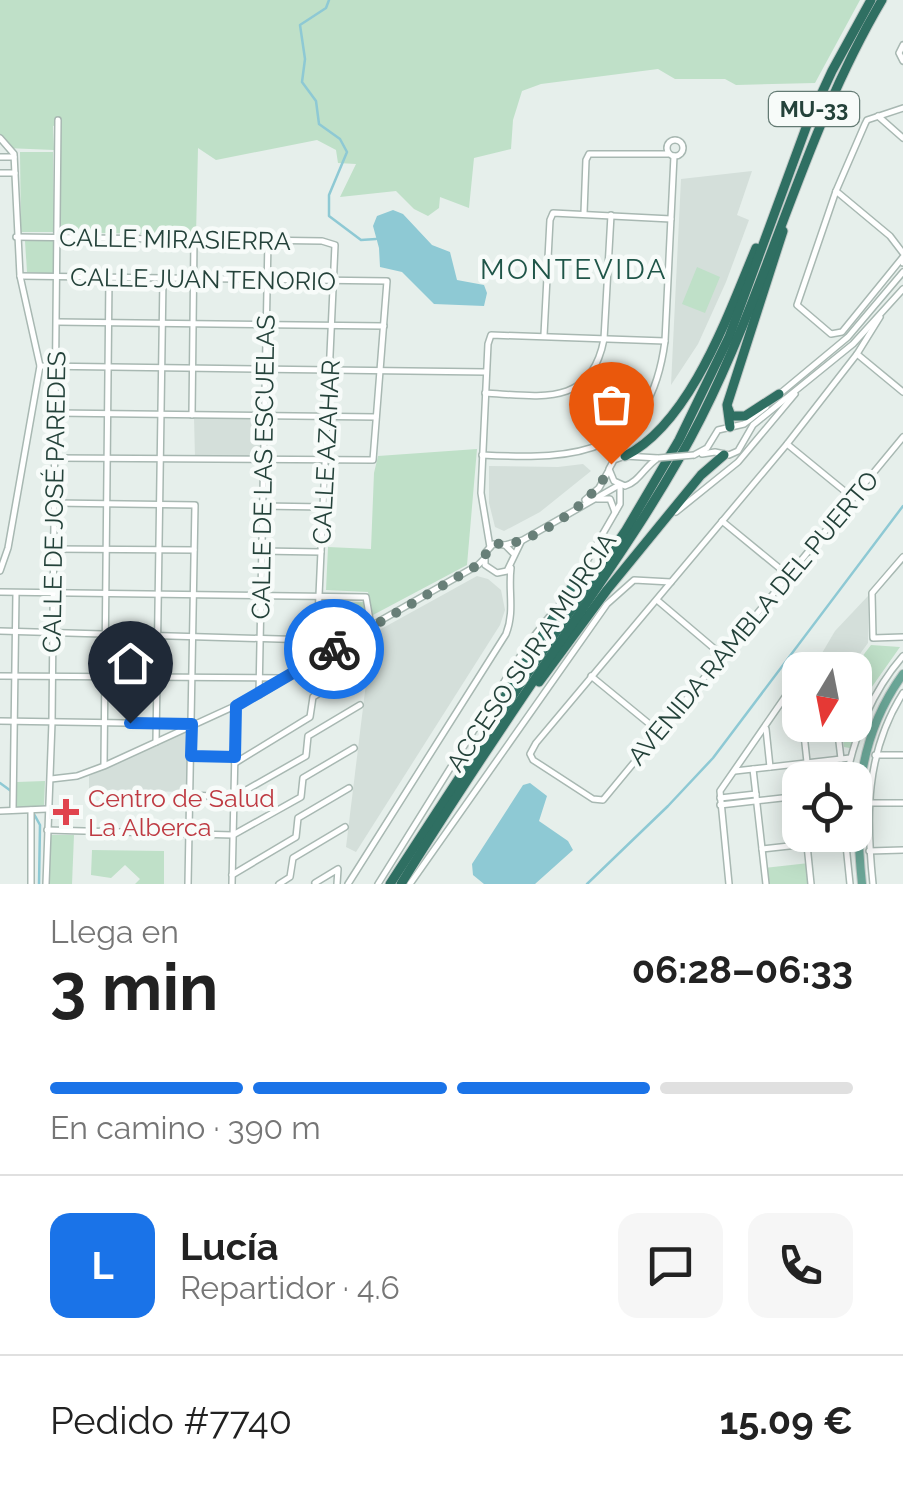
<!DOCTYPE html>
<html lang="es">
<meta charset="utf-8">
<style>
:root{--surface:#fff;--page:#f6f6f6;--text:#222;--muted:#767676;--line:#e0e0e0;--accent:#1a73e8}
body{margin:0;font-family:Raleway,sans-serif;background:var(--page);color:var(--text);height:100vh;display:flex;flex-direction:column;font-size:38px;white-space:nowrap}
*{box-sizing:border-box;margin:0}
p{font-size:32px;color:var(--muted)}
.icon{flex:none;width:55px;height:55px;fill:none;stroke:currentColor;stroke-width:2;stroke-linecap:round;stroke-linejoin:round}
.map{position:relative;height:884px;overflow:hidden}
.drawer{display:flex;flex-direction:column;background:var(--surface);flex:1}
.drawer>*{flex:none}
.needle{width:65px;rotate:190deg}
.tools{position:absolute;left:782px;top:652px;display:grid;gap:20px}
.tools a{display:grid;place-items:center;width:90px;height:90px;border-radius:20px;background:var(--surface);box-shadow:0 5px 25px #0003;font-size:50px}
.pin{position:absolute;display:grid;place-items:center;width:85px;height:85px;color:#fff;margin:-102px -42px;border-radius:50% 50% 50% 0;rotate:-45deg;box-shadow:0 0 10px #0007}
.pin .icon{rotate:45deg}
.courier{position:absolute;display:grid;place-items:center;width:100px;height:100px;margin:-50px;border:8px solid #1a73e8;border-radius:50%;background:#fff;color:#222;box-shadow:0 2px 12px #0007}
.overview em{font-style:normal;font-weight:700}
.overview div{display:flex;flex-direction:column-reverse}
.overview{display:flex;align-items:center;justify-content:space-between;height:170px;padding:0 50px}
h1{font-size:65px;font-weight:700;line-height:75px}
.bar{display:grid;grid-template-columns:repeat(4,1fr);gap:15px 10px;align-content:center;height:120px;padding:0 50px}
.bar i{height:12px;border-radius:8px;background:var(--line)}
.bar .active{background:var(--accent)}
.bar p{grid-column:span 4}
.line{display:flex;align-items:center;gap:25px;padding:0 50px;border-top:2px solid var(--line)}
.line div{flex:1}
.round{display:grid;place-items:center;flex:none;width:105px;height:105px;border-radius:20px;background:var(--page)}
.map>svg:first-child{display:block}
</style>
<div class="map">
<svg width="903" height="884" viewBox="0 0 903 884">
<rect width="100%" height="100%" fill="#e6efeb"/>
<g fill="#d4dfda">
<polygon points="752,171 737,215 749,220 726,282 698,344 671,385 681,179"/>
<polygon points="194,417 261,418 261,458 195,458"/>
<polygon points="583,464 591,471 540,512 504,531 495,527 489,503 489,466 558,467"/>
<polygon points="477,576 488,579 501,590 505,610 500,625 356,852 346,847 372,634"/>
<polygon points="868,596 868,643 848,670 812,670 835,631"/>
<polygon points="189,730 187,792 89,790 89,776"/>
</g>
<g fill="#bfe0c8">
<polygon points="0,0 860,0 815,83 736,85 725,79 675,79 658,69 541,84 522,91 513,120 511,149 474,158 469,208 440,197 439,208 428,216 414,209 396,191 340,197 356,164 338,163 336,150 317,140 216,160 198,148 196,235 60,232 60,124 53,126 54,150 6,148 0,141"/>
<polygon points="53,152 54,232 21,232 20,152"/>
<polygon points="25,241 55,241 54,274 27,272"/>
<polygon points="697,267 720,277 705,313 682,304"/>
<polygon points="477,449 467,565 373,615 368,592 326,590 328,547 371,549 374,473 378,456"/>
<polygon points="363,602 366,619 335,637 325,635 327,603"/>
<polygon points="871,645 900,647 869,691 850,748 844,747 841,725 855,725 855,670 852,670"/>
<polygon points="45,781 44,806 17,807 17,782"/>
<polygon points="51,835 74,835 72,884 47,884"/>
<polygon points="92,850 164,851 164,884 135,884 140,879 125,865 111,878 91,875"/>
<polygon points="809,863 811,884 766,884 764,868"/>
</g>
<g fill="#8ec9d4">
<polygon points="393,210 403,214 432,245 450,252 457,280 484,285 487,293 484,306 434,304 402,272 380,267 379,248 373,226 377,216"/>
<polygon points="530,783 547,796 539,821 568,841 573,850 535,884 484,884 473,875 472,864 523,785"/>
</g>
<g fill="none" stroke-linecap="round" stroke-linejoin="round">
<g stroke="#8ec9d4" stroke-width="2.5">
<polyline points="329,0 326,8 300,25 305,59 302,82 316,101 319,124 340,139 347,152 329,195 329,216 361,240 376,239"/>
<polyline points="0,783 11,791"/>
<polyline points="34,814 40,825 39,884"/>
<polyline points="587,884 668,806 713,758 903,506"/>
</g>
<g stroke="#a8b8b2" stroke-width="8">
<g id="minor">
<polyline points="903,45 899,53 903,61"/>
<polyline points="903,108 867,120 865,124 836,191 797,305 831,334 842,332 903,257"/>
<polyline points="878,116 903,138"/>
<polyline points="0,138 14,154 20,276 40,366 8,548 0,571"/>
<circle cx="675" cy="148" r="8"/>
<polyline points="0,157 14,157"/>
<polyline points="0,173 15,173"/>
<polyline points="836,191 890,236 903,253"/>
<polyline points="584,213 586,160 589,154 668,154"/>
<polyline points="16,237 322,241 335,245 316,661"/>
<polyline points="20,276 387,281 373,460 56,458"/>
<polyline points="880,317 857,354 787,444 536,743 530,754 533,760 593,799 603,800 903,437"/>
<polyline points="57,322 384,326"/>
<polyline points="544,335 550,220 553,213 671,219"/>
<polyline points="857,354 903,392"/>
<polyline points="40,366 486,372"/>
<path d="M485 393C540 396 591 408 604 339L611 215"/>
<polyline points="56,413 376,417"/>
<polyline points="192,415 194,239"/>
<polyline points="787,444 853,498"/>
<path d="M482 455C578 460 650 456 665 341L674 156"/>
<polyline points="597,499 610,499 615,512"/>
<polyline points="585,500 599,488 609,470"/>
<polyline points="54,503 195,505 188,884"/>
<polyline points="262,506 324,507"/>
<polyline points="722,521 789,576"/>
<polyline points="505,545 523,540 619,485"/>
<polyline points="490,547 481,493 488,344 491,335 665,341"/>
<polyline points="53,549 194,550"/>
<polyline points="261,551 321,552"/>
<polyline points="514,554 505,545 493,544 485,553 485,565 497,573 507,571 521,542"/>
<polyline points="903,557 872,593 873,638 903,637"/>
<polyline points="571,589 620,504 620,485"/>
<polyline points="0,592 366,597 371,626"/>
<polyline points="657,600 723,656"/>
<polyline points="0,631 345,641"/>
<polyline points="0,676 282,678"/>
<polyline points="591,676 658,731"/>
<polyline points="259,695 268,240"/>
<polyline points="0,721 189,724"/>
<polyline points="803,725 807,762"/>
<polyline points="837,725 841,759"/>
<polyline points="766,729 770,767"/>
<polyline points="156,742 163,278"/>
<polyline points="875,755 903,755"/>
<polyline points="191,756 235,757"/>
<polyline points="235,763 310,717 313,697 365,665"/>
<polyline points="104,764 109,277"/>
<polyline points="753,769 766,884"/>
<polyline points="735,771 850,758"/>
<polyline points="51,779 77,776 104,766 259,695 371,626 478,565 484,559"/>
<path d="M846 780C854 736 873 690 903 656"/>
<polyline points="190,795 234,797 306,756 308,736 360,705"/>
<polyline points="720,798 756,794"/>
<polyline points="868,803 903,803"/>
<polyline points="720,805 800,796"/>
<polyline points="13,810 16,593"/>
<polyline points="31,810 31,884"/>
<polyline points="0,811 47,809"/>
<polyline points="47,830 233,835 301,797 303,778 354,748"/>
<polyline points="806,835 811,884"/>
<polyline points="845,835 850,884"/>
<polyline points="762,849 807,844"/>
<polyline points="869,851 903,850"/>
<polyline points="232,875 296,837 298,818 349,788"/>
<polyline points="315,883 338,869 337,884"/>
<polyline points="46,884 52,722 58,120"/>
<polyline points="232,884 236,706"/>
<polyline points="279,884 290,877 293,858 345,827"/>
<path d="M348 884 506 634C515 611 508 591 511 568"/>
<polyline points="378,884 527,645 549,617"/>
<polyline points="410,884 607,604 634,580 671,582"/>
<polyline points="729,884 720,791 787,694 800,693"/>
<path d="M873 884C866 817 865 753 903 693"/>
</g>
</g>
<g stroke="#a8b8b2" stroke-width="8">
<g id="tertiary">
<polyline points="903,259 903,263"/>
<polyline points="777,396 848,337 903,272"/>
<polyline points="702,454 715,452 729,455 738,451 753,425 853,344 903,289"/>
<polyline points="694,455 707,448 718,430 744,424 766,407"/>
<path d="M625 456 658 458C645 466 639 482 625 486L614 481 609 469 614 460Z"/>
<polyline points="676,512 738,462 795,394"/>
</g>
</g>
<g stroke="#c2cac8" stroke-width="10">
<path id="primary" d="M862 884C854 807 856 739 903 674"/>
</g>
<g stroke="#c2cac8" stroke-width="11">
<g id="motorway">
<polyline points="728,408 731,416 745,416 779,394"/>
<polyline points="730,427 727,405 783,231"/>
<path d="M625 456C691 423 729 312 756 248"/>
<polyline points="539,682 607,590 701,475 724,455"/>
<polyline points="505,696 571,588"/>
<polyline points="390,884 521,683 626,530 679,440 729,337 807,125 832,71 871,0"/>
<path d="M401 884C454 798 511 714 568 630 615 561 663 493 701 418 770 282 804 132 882 0"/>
</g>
</g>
<use href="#minor" stroke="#fff" stroke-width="5"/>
<use href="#tertiary" stroke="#fff" stroke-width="5"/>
<use href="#primary" stroke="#6aa596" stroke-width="8"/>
<use href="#motorway" stroke="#2f6f62" stroke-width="9"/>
<g stroke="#a8b8b2" stroke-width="8" stroke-linecap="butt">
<polyline id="tertiary-bridge" points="658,458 694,455"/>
</g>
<use href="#tertiary-bridge" stroke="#fff" stroke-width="5"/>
</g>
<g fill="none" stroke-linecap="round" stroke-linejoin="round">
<path stroke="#687f78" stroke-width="10" stroke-dasharray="0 18" d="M334 649 478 565 493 544C501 543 508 545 516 542 549 532 600 497 611 464"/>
<polyline stroke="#1a73e8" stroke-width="12" points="130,723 192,724 191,756 235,757 236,706 334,649"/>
</g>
<path fill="#e0444e" stroke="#f7fbf9" stroke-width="4" d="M61 797h10v10h10v10h-10v10h-10v-10h-10v-10h10z"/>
<g text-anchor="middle" stroke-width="9" stroke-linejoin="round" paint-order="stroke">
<rect fill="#f7fbf9" stroke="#637a73" stroke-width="2.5" x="769" y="92" width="90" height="34" rx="8"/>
<g font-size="22" font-weight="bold" fill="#24423a">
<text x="814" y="117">MU-33</text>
</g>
<g font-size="25" fill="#24423a" stroke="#f7fbf9">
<text transform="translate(175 239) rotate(1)" y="9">CALLE MIRASIERRA</text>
<text transform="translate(203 279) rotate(1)" y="9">CALLE JUAN TENORIO</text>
<text transform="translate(326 452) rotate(-87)" y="9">CALLE AZAHAR</text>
<text transform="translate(263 467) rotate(-89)" y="9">CALLE DE LAS ESCUELAS</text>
<text transform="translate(54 502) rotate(-89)" y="9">CALLE DE JOSÉ PAREDES</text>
<text transform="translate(753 618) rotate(-50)" y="9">AVENIDA RAMBLA DEL PUERTO</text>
<text transform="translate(531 652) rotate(-56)" y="9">ACCESO SUR A MURCIA</text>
</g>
<g font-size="25" fill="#be3a42" stroke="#f7fbf9" text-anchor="start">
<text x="88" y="807">Centro de Salud<tspan x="88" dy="29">La Alberca</tspan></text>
</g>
<g font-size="28" letter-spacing="2.5" fill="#1f5548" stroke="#f7fbf9">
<text x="574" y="279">MONTEVIDA</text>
</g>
</g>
</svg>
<div class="tools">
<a><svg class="needle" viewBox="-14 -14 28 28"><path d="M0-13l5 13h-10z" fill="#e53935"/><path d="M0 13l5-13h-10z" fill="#767676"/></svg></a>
<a><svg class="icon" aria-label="locate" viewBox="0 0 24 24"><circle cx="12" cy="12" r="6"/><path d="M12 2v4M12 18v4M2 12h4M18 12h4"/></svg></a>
</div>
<div class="pin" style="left:611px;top:464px;background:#ea580c"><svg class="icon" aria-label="bag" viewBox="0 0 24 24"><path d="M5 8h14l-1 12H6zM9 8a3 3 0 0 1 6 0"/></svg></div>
<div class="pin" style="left:130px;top:723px;background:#1f2937"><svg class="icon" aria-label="home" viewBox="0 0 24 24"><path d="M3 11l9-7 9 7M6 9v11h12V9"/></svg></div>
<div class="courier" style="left:334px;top:649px"><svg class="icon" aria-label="bike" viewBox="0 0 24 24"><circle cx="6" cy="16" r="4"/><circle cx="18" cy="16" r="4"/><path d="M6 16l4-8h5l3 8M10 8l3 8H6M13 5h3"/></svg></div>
</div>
<section class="drawer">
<div class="overview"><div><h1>3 min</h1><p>Llega en</p></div><em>06:28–06:33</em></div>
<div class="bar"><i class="active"></i><i class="active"></i><i class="active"></i><i></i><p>En camino · 390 m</p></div>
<div class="line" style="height:180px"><b class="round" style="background:var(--accent);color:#fff">L</b><div><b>Lucía</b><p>Repartidor · 4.6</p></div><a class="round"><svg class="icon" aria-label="chat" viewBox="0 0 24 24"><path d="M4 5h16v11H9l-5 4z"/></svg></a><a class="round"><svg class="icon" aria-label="phone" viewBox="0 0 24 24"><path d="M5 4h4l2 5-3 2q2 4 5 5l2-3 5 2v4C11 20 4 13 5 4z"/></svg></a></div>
<div class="line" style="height:130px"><div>Pedido #7740</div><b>15.09 €</b></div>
</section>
